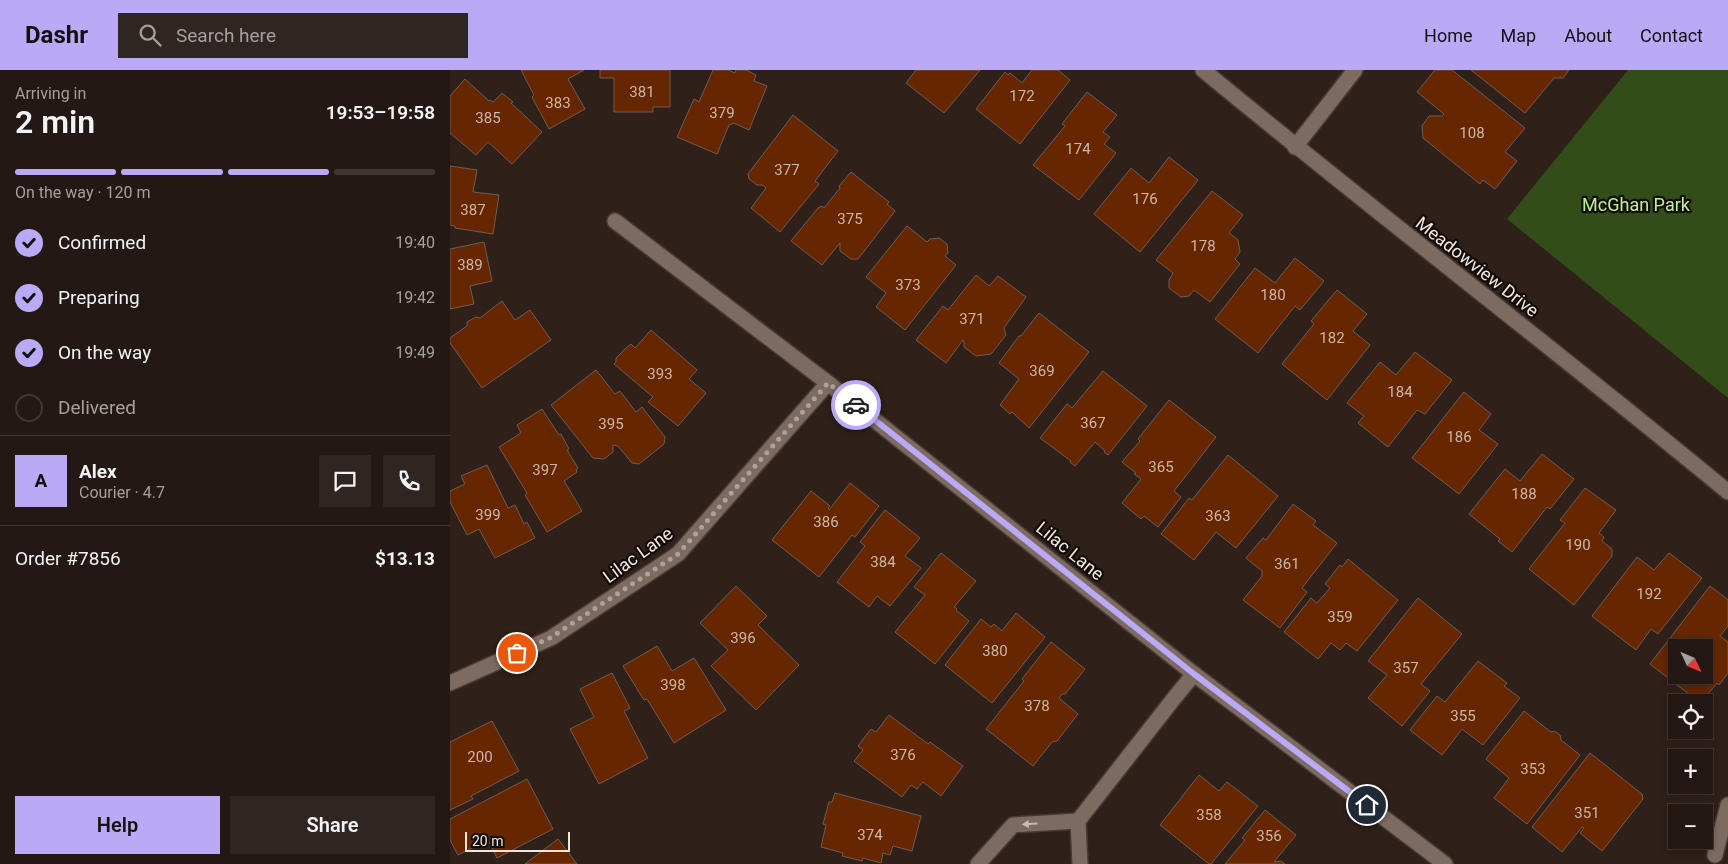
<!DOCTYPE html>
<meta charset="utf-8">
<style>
:root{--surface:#231813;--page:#2f2521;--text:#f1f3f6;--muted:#a3a0a0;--line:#403733;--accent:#baaaf6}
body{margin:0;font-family:Roboto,sans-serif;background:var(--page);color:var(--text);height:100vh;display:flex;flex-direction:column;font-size:19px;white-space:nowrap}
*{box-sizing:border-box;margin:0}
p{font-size:16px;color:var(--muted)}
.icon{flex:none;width:28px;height:28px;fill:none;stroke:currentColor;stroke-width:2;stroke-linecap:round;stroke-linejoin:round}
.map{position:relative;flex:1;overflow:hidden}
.side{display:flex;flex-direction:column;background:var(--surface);width:450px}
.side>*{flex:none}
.needle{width:32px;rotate:134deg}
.tools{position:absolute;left:1218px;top:569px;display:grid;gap:10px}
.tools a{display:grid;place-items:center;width:45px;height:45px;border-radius:0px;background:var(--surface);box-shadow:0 2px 8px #0003,0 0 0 1px var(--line);font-size:25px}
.scale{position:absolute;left:15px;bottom:12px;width:105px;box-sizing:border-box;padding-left:5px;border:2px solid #f1e6e1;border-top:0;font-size:14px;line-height:18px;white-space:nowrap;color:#f1e6e1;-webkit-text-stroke:4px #120c08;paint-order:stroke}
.pin{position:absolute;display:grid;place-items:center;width:42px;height:42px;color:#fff;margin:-21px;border:2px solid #fff;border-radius:50%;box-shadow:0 1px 5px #0007}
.courier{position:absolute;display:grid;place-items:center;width:50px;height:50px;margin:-25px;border:4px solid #baaaf6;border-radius:50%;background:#fff;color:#222;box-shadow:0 1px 6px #0007}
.summary em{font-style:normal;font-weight:600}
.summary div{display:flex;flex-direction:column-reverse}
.summary{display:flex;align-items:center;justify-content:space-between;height:85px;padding:0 15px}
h1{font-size:32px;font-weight:600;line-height:38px}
.bar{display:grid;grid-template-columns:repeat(4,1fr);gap:8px 5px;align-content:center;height:60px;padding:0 15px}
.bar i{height:6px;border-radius:4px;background:var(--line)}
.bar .current{background:var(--accent)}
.bar p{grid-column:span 4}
.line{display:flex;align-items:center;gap:12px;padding:0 15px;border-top:1px solid var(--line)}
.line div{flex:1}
.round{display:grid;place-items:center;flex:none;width:52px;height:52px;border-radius:0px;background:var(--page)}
ol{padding:0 15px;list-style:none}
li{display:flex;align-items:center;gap:15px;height:55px}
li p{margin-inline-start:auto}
li .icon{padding:5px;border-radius:50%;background:var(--accent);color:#111;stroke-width:4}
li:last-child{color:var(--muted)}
li i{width:28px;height:28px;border:2px solid var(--line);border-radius:50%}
.button{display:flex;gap:10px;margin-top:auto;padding:10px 15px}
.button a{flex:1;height:58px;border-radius:0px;background:var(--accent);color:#111;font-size:20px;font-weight:600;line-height:58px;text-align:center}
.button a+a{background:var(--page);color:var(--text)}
header{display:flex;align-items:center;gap:30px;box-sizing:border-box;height:70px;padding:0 25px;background:var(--accent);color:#111}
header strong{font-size:24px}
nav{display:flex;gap:28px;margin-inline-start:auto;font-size:18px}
.search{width:350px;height:45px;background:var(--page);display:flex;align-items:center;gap:12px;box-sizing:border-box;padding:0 18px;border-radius:0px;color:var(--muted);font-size:19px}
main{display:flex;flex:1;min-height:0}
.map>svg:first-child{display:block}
</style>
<header>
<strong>Dashr</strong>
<div class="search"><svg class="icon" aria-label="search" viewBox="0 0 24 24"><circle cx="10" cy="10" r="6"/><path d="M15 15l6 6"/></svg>Search here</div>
<nav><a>Home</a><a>Map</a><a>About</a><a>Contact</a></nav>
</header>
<main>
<section class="side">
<div class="summary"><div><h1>2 min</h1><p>Arriving in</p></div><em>19:53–19:58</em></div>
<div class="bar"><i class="current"></i><i class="current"></i><i class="current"></i><i></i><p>On the way · 120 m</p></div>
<ol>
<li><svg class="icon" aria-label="check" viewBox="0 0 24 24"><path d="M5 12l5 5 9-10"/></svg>Confirmed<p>19:40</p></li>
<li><svg class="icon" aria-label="check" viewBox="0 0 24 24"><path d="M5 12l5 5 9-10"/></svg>Preparing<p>19:42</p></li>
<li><svg class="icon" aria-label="check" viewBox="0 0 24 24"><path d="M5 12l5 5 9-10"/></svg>On the way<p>19:49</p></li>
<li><i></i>Delivered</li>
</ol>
<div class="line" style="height:90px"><b class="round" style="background:var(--accent);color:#111">A</b><div><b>Alex</b><p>Courier · 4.7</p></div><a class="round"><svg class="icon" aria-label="chat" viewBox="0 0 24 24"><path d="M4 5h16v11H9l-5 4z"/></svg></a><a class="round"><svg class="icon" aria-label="phone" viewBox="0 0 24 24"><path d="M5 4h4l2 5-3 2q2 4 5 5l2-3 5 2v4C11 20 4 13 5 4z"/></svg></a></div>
<div class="line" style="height:65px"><div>Order #7856</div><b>$13.13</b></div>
<div class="button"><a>Help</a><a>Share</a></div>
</section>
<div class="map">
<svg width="1278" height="794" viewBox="0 0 1278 794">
<rect width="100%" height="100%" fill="#2f2019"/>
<polygon fill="#324d18" points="1178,0 1278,0 1278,328 1057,149"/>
<g fill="#652600" stroke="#6f5d54" fill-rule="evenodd">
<polygon points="71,0 134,0 118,9 135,39 99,59 82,27 84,25"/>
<polygon points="150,0 220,0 220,37 203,37 203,42 164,42 164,8 150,8"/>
<polygon points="263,0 278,0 285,3 286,0 296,0 306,5 304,11 317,16 299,60 284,53 279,55 267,84 227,67 244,29 249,32"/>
<polygon points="466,0 530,0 494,43 456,13"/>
<polygon points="582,0 608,0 620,10 570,74 526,39 555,2 558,5 560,3 572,13"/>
<polygon points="985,0 1002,0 1075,58 1055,82 1067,91 1045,119 1033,110 1030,114 973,68 972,56 979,46 992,46 994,44 967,22"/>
<polygon points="1021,0 1119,0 1113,8 1104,8 1075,43"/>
<polygon points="15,9 39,31 40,30 43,32 52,23 63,32 61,33 92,62 62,94 38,72 26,85 0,63 0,26"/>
<polygon points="637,22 667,45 653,62 660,67 654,74 666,83 629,130 583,95 615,56 612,54"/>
<polygon points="343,45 388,81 365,111 369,114 330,162 301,138 316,118 312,115 307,115 299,109 298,104"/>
<polygon points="719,87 748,110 690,182 644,144 681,98 699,113"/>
<polygon points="0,96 27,100 23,122 49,125 43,164 5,158 5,156 0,155"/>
<polygon points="401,102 439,132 437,134 445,141 408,189 401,189 390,181 390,173 372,195 341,171 368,138 372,136 374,138 390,118 389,116"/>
<polygon points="762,121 793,145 779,163 788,170 790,182 785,189 790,194 760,232 744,220 739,226 731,227 719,218 719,210 723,203 706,190"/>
<polygon points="457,156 477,172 480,169 489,168 497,174 498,183 495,186 506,195 455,260 426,237 436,223 416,207"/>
<polygon points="34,172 42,211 20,216 24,234 0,239 0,179"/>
<polygon points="845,188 874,211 850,240 845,236 808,283 765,249 805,198 825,213"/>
<polygon points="526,205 539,216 548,206 576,227 554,258 556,265 541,284 526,286 514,277 514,271 513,270 496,293 466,270 493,236 498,240"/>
<polygon points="887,220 917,244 903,261 920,275 877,330 832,294 864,254 861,251"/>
<polygon points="52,231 65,250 80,240 101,270 32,318 0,273 0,268 17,256 17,252 26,247 30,248"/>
<polygon points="589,243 639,282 579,358 562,342 560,344 550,335 569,309 549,293 569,266 571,266"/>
<polygon points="201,260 247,300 239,309 256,323 228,356 198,332 203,327 164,294 166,292 166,288 175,279 181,274 185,278"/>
<polygon points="965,282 1002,310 975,344 967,340 938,377 908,353 914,346 897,333 930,292 946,305"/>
<polygon points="146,300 165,324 170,321 186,342 192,337 215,367 214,374 189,394 182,393 168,376 163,375 163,382 154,389 143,388 101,335"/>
<polygon points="653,301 697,336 658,385 654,382 655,381 645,372 625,396 620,392 621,391 590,368 617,334 622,338"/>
<polygon points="1014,322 1041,344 1029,360 1048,374 1009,424 962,388"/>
<polygon points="719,330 766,367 724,421 731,427 708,457 694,446 691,449 672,433 691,409 684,404 686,403 672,392 690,371 688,369"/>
<polygon points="92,339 109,365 111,364 119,379 117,380 128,398 126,399 127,402 114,411 132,441 97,462 75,425 77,423 49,377 71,363 67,355"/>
<polygon points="1092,384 1124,409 1100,439 1097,437 1062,482 1048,471 1050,469 1019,444 1055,399 1070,411"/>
<polygon points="778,385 828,426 786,478 766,462 744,490 711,464 739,428 742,430"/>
<polygon points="37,395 58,438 65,435 74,454 77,452 85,468 45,488 29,459 17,465 0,432 0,421 15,414 11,406"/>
<polygon points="400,413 429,436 405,467 402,465 369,507 322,470 361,421 380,436 378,438 379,440"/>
<polygon points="1135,418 1166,440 1149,463 1154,467 1152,471 1162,479 1162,486 1124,535 1079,499 1115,453 1110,450"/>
<polygon points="843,434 866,451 863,455 887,473 852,518 857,522 830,558 793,530 812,506 812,501 796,488 813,468 816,470"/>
<polygon points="435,440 470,468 455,486 471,498 440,536 427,526 419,537 387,512 415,476 410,472"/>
<polygon points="491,483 526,511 504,537 507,539 506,540 519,551 485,594 445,562 475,525 464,517"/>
<polygon points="1219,483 1252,508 1208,564 1201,559 1186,580 1142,546 1187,487 1204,500"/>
<polygon points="898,489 948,530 907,581 896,573 890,580 881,573 868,589 834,562 861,528 867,533 880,518 875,514 890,495 892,497"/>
<polygon points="286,516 317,546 308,555 349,595 306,640 261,596 278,580 250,553"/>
<path d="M1260 516 1278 530V556L1270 566 1278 572V603L1269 615 1267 613 1251 632H1249L1200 594ZM1226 578H1254V605H1226Z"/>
<polygon points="968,528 1012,564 971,614 980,621 952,656 918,628 937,605 918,591"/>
<polygon points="566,543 595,567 542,633 495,595 531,549 541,557 544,554 552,561"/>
<polygon points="601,572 635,599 615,624 612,624 609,628 628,644 607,671 602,672 583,696 536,659 574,611 572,609"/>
<polygon points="207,576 222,601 244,588 276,640 224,673 197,629 194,630 173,596"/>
<polygon points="1028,591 1057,613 1054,616 1070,628 1033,675 1012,659 992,685 960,660 987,626 995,632"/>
<polygon points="162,603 180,638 174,641 198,688 149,714 120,659 144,647 130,619"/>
<polygon points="1074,641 1101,662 1104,661 1110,665 1111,670 1130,685 1077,754 1044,728 1059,708 1036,689"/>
<polygon points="439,645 478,674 480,672 513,696 491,726 473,712 467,719 461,715 452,727 404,691 413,680 408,676 421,659 426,662"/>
<polygon points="42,651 69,701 21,726 23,729 0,740 0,672"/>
<polygon points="1140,683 1192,724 1193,729 1152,781 1130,763 1134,758 1132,757 1112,782 1082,757"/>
<polygon points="749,705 769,721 777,712 808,736 761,794 759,794 710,755"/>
<polygon points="77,709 103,759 47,788 38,770 8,785 0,770 0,749"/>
<polygon points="385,723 471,746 462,781 443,776 440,785 433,783 431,793 413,788 412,791 392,786 393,783 371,777 376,755 373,754 379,732 382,732"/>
<polygon points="815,740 846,765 824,792 831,791 835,794 775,794 795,770 792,768"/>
<polygon points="108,769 127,794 75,794"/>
</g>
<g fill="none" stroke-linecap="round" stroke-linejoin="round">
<g stroke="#473a35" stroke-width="18">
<g id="minor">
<path d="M753 0C926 143 1105 279 1278 422"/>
<polyline points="845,77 905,0"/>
<polyline points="165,151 378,313 744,604 995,794"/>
<polyline points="0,613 101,568 228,484 378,313"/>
<polyline points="1265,785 1278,735"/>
<polyline points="528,794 563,755 628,751"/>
<polyline points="630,794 628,751 725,627 744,604"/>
</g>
</g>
<use href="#minor" stroke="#7d6a61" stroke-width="15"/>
</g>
<defs><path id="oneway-solid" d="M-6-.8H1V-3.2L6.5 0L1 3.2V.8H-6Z" transform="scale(1.25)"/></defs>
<use fill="#c8bbb4" href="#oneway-solid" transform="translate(580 754) rotate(176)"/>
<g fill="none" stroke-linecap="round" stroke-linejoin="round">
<polyline stroke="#ada19b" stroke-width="5" stroke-dasharray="0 9" points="67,583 100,568 228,484 378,313 406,335"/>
<polyline stroke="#baaaf6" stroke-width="6" points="406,335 744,604 917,735"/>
</g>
<g text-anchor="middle" stroke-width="4.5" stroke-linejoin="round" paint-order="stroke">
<g font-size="15" fill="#ceb6a9">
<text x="192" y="27">381</text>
<text x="572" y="31">172</text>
<text x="108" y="38">383</text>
<text x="272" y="48">379</text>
<text x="38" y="53">385</text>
<text x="1022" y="68">108</text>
<text x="628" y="84">174</text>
<text x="337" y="105">377</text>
<text x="695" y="134">176</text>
<text x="23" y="145">387</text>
<text x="400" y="154">375</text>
<text x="753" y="181">178</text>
<text x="20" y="200">389</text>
<text x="458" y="220">373</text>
<text x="823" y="230">180</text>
<text x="522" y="254">371</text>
<text x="882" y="273">182</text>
<text x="592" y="306">369</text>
<text x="210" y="309">393</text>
<text x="950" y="327">184</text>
<text x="643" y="358">367</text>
<text x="161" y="359">395</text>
<text x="1009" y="372">186</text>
<text x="711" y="402">365</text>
<text x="95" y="405">397</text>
<text x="1074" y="429">188</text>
<text x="38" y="450">399</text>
<text x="768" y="451">363</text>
<text x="376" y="457">386</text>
<text x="1128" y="480">190</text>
<text x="433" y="497">384</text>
<text x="837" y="499">361</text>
<text x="1199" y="529">192</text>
<text x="890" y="552">359</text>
<text x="293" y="573">396</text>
<text x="545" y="586">380</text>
<text x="956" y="603">357</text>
<text x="223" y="620">398</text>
<text x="587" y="641">378</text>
<text x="1013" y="651">355</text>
<text x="453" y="690">376</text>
<text x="30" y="692">200</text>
<text x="1083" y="704">353</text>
<text x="1137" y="748">351</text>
<text x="759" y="750">358</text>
<text x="420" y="770">374</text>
<text x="819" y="771">356</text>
</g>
<g font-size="18" fill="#bcf094" stroke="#120c08">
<text x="1186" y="141">McGhan Park</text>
</g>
<g font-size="18" fill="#f1e6e1" stroke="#120c08">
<text transform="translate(1027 197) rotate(38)" y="6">Meadowview Drive</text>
<text transform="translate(620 481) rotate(39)" y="6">Lilac Lane</text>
<text transform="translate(188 485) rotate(-36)" y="6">Lilac Lane</text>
</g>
</g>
</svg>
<div class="tools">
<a><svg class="needle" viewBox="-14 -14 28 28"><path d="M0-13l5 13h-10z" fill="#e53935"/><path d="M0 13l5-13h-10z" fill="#a3a0a0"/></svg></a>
<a><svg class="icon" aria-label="locate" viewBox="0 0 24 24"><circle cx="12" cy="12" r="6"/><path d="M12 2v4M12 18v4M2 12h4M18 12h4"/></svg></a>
<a>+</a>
<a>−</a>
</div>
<div class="scale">20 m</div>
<div class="pin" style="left:67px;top:583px;background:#ea580c"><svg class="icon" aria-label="bag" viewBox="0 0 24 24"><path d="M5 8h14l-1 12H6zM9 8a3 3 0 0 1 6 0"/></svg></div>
<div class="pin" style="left:917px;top:735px;background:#1f2937"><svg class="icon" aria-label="home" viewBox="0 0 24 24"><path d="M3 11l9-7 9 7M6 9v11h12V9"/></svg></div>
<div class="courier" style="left:406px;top:335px"><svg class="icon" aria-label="car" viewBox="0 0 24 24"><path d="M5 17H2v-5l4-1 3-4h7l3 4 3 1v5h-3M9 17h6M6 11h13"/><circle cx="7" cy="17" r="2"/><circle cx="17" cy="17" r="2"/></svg></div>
</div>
</main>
